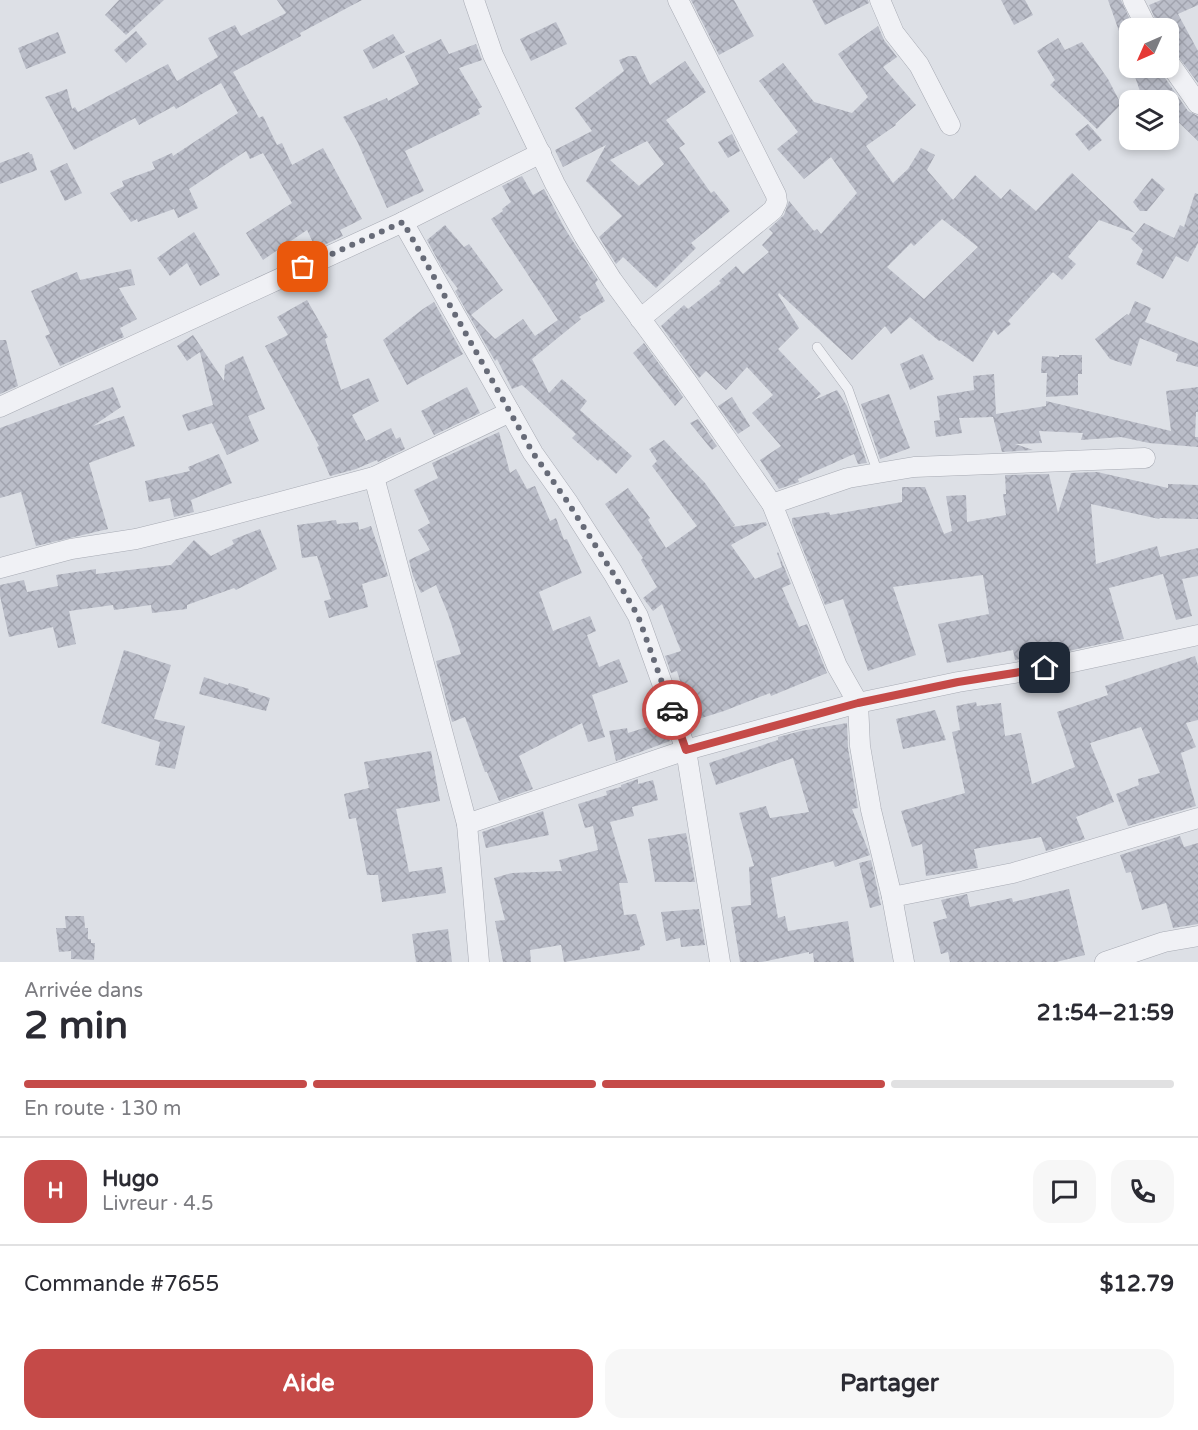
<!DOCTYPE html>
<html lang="fr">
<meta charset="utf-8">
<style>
:root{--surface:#fff;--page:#f7f7f7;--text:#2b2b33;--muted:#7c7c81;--line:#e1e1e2;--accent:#c54a48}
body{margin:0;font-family:"Varela Round",sans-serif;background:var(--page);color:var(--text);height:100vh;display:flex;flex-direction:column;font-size:22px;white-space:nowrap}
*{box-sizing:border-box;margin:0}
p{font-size:20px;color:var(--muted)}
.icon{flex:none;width:33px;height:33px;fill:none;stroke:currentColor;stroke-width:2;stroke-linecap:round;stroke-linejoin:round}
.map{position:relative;height:962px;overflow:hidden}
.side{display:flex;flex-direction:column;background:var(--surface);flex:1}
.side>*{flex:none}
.needle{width:39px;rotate:225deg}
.controls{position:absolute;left:1119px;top:18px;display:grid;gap:12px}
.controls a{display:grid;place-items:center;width:60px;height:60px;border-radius:12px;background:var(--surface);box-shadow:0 3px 9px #0003;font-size:30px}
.pin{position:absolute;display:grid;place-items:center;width:51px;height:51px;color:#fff;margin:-26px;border-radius:12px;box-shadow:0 3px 9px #0006}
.courier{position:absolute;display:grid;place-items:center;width:60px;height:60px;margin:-30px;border:4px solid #c54a48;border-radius:50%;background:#fff;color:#222;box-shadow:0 2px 8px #0007}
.summary em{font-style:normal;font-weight:700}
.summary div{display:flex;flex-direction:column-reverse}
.summary{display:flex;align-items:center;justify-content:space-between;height:102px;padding:0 24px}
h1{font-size:39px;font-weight:700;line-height:45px}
.bar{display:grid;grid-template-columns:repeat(4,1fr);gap:9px 6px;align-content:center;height:72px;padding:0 24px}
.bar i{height:8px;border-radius:4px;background:var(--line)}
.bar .on{background:var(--accent)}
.bar p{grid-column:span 4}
.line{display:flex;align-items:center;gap:15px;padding:0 24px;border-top:2px solid var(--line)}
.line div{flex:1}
.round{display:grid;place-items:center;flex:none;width:63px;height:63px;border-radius:18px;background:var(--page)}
.action{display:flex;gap:12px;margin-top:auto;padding:12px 24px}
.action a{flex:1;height:69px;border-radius:18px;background:var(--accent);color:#fff;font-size:24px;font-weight:700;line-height:69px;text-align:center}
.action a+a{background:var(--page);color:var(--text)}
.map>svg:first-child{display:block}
</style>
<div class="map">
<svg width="1198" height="962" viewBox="0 0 1198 962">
<defs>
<pattern id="building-cross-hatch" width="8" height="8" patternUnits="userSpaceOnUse" patternTransform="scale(1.5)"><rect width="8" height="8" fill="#bbbec9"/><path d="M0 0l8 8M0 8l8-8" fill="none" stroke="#a1a3ae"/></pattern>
</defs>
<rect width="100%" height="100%" fill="#dde0e6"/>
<g fill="url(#building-cross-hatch)" fill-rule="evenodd">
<polygon points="119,0 164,0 126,35 105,15"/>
<polygon points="277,0 362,0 300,33 301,36 233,72 259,118 263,116 277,145 282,143 292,165 323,148 362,219 340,230 343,236 316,249 307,230 263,260 246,233 292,203 263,153 250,159 246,151 189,189 198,208 178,218 174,209 138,222 137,219 131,222 110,193 124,186 122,181 155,169 152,162 172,153 173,156 238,113 221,83 176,109 174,106 139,125 135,118 74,150 45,97 67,89 72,109 75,107 78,112 168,64 177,81 218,57 208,38 235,25 241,36 286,13"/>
<polygon points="691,0 734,0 754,36 719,55"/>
<polygon points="812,0 868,0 869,3 825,25"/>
<polygon points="1001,0 1025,0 1033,15 1014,25"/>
<polygon points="1108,0 1121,0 1134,28 1130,28 1130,31 1120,34"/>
<polygon points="1161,0 1198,0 1198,5 1178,14 1198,51 1198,83 1168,43 1168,28 1159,28 1149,5"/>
<polygon points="556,22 567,44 531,61 520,39"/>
<path d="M878 26 884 40 897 57 883 67 916 105 895 124 896 125 866 146 893 183 908 169 921 148 935 155 927 170 953 200 975 175 1001 199 1010 189 1036 211 1072 173 1135 233 1099 220 1068 257 1076 264 1062 280 1053 272 1008 321 1011 324 998 335 994 330 973 362 941 340 939 341 910 317 891 334 885 326 852 360 779 293 778 295 799 328 778 349 821 394 814 400 837 390 847 406 867 463 858 464 854 454 798 479 799 482 779 489 760 460 781 446 752 413 773 395 747 367 726 390 706 371 699 378 661 326 684 305 688 309 721 283 719 281 736 266 743 274 769 252 762 245 773 233 769 229 784 215 789 201 814 231 817 229 821 234 857 193 831 157 804 179 777 149 798 132 759 81 783 63 814 102 852 113 868 97 838 54ZM942 219 978 247 924 299 887 267 911 243 914 246Z"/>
<polygon points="136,31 147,44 126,63 114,50"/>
<polygon points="58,32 66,53 26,69 18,48"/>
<polygon points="393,34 405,52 373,69 363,50"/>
<polygon points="1058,38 1065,50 1082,42 1108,79 1121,104 1097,129 1050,85 1055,80 1037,51"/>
<polygon points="441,39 449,54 476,44 482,60 459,68 482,107 478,109 480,114 405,151 424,191 387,208 357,141 343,117 387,98 388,101 419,84 405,56"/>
<path d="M629 56H636L650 85 685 61 706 92 666 120 685 144 679 148 711 193 714 191 730 211 691 243 696 248 656 288 623 257 616 264 599 237 622 216 586 181 606 145 563 167 555 150 592 131 575 108 624 71 619 60ZM647 141 664 164 639 186 610 160Z"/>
<polygon points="1132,68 1158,68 1188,111 1198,116 1198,141 1168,112 1168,100 1143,100"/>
<polygon points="1088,124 1102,140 1089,151 1075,134"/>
<polygon points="732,134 740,151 728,158 718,142"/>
<polygon points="29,152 30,154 32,154 37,170 0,184 0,163"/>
<polygon points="67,163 82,193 65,201 50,171"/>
<polygon points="522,176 533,195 544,189 565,229 598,280 595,283 605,301 579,317 581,319 532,359 549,393 562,379 587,401 580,410 632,456 616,474 600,459 598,461 572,438 576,434 522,385 512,389 497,359 495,361 455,291 458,289 442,268 427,240 445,225 464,247 469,244 503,290 471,315 495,339 523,319 535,336 558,320 491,219 503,211 502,209 511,202 502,186"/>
<polygon points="1152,178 1165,189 1147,211 1140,211 1133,202"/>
<polygon points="1195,193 1198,194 1198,243 1188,262 1176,256 1163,279 1136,264 1143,250 1131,239 1144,223 1174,238 1180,225 1184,227"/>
<polygon points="194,232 220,275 200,286 187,263 170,276 157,258"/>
<polygon points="131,269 135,285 119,288 137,319 120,328 124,337 60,366 45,336 50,334 31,291 77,272 80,280"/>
<polygon points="307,300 328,337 325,339 341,390 369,378 379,401 352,415 366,441 391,428 396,439 400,437 405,449 378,462 377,460 356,469 330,476 317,447 319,446 265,346 288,335 277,317"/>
<polygon points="1135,301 1151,308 1145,322 1198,343 1198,367 1176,361 1178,354 1140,338 1131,366 1110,359 1095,339 1127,314 1129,315"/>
<polygon points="434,302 463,354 407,385 383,340 423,309"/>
<polygon points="193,335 224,381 225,365 243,356 265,409 248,416 259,441 227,455 212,423 188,431 182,415 213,405 200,352 187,361 177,346"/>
<polygon points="0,340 6,340 18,386 0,394"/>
<polygon points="644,343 683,397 675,406 633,353"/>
<polygon points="923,354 934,379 910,390 900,364"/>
<polygon points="1059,355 1082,355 1082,374 1078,374 1078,395 1046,397 1047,373 1041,373 1042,356 1059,357"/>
<polygon points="994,374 996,414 1046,406 1046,401 1171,431 1166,391 1198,387 1198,412 1196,412 1195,437 1198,437 1198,447 1149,443 1121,437 1081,440 1083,433 1039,431 1042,443 1015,444 1033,450 1002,452 993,417 959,418 962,433 936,437 934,421 940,420 937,396 974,390 973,376"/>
<polygon points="113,387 121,407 93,426 124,416 135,446 89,463 108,529 36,546 21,492 0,498 0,428"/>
<polygon points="467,387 480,413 434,435 421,411"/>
<polygon points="889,394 910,448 880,459 861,404"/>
<polygon points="732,397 750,426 738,434 718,406"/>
<polygon points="698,419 717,446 712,450 690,423"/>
<polygon points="499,432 510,473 516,469 527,489 535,486 550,521 556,518 564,540 567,539 582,573 539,592 553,631 590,616 596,631 587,635 599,667 619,659 628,682 592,695 605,737 588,742 582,723 519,756 533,789 499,801 487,772 485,772 465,717 452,722 436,661 461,654 448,614 436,585 421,593 413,576 409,560 430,550 418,530 430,523 414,490 438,478 432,463"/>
<polygon points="664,440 705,483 735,525 732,527 766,522 767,525 731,545 755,579 782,567 777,553 778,552 791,584 782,588 799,627 807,624 827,673 771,696 770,693 724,711 692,721 677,671 671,673 665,656 681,651 662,604 653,611 643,598 657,587 641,560 643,558 605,504 628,488 650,518 648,520 666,548 697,526 652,466 657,461 649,449"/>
<polygon points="219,454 232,483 191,500 194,512 174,517 170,498 149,502 145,481 190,471 188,467"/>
<polygon points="1097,472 1168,488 1168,484 1198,485 1198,519 1160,518 1159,519 1091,504 1096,564 1157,546 1160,557 1198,548 1198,576 1182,579 1192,616 1176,620 1163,574 1109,588 1124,639 1045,656 1015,660 1013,650 947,663 938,624 989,614 983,575 893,587 916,655 868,671 843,599 825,605 792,522 792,518 829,512 830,515 902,502 902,487 925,487 944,534 952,531 946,496 966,495 967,522 1006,515 1003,494 1006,494 1005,475 1049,474 1058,513 1071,473"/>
<polygon points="336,520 337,524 358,522 359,530 371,526 388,576 362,584 368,607 329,618 324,601 331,599 317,556 302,558 297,525"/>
<polygon points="260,529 277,569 236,590 234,588 187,605 187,609 152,613 151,605 114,610 113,605 69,611 76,644 58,648 53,627 9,637 0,596 0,585 24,580 27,592 58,586 56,575 96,569 96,574 171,565 194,540 211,556 234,544 232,540"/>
<polygon points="124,650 171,665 154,719 185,726 175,769 155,765 160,742 101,723"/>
<polygon points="1195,656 1198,666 1198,720 1186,723 1196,747 1181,753 1196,806 1128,826 1116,794 1139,785 1138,779 1160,773 1141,727 1090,743 1114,802 1076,817 1085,839 1046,851 1041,837 974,849 978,868 926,876 922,844 912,847 901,811 965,793 952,732 960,730 956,706 976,702 977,706 1001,703 1005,736 1021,733 1032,784 1075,767 1057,712 1108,695 1105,686"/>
<polygon points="204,677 228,685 229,683 249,689 248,691 270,698 266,711 199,694"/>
<polygon points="935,710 946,740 903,749 896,719"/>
<polygon points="663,722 670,741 616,761 609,731 627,728 628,733"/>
<polygon points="847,723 848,748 858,808 852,809 870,855 835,867 833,861 771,878 778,918 785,916 788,931 848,921 854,962 814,962 813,953 809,954 809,952 762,962 740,962 731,907 751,905 749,867 754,866 739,813 766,806 770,818 809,812 793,758 716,785 709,763 778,740 778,737 801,731"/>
<polygon points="431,751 440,801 396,809 409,872 442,867 446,893 382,902 378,875 367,875 356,818 349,819 344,794 369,788 364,762"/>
<polygon points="638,779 638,784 653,780 658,800 632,807 634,816 610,822 628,883 619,883 624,915 636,914 645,945 640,947 640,950 564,962 561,945 530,950 531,962 503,962 495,921 505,920 494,878 512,873 562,871 559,860 598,850 593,826 585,828 578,804 607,795 606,791 621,787 621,785"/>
<polygon points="543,811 549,835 486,848 482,832"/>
<polygon points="686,833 695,882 655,882 648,839"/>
<polygon points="1180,836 1184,847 1198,843 1198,924 1173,928 1166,903 1142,910 1131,872 1126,873 1120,855"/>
<polygon points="871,860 881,905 870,908 859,863"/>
<polygon points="1069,889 1085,955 1056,962 950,962 948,952 941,954 933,922 947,918 941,900 967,894 970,907 1012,898 1013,902"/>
<polygon points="699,909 705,945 681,947 680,938 666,941 661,912"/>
<polygon points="65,916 84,916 85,928 88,928 88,939 91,939 91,943 95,943 94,960 71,959 71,951 59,952 56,928 66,928"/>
<polygon points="448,929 452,962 416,962 412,934"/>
</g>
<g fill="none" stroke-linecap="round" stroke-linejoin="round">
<g stroke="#a7aab3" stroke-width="10">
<polyline id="service" points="817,347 848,389 878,473"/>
</g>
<g stroke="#a7aab3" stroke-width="21">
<g id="minor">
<polyline points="474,0 493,55 555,184 584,236 612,280 687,382 772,504 837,666 858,703 860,746 871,810 892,897 904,962"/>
<polyline points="880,0 894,33 919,65 950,125"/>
<polyline points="1133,0 1147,28"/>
<polyline points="1168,61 1198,104"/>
<polyline points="403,222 533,453 567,501 613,573 638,616 686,750 720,962"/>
<polyline points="640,319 773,210 777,202 776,195 678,0"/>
<polyline points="0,407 403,222 541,153"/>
<polyline points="374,477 467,824 479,962"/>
<polyline points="772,504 848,478 914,467 1145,458"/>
<polyline points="0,568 71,549 136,539 209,521 374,477 510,412"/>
<polyline points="467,824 686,750 858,703 958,682 1045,668 1198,635"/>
<polyline points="892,897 1013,873 1198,818"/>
<polyline points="1105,962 1164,942 1198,936"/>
</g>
</g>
<use href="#service" stroke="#f0f1f5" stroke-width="9"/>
<use href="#minor" stroke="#f0f1f5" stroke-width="20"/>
</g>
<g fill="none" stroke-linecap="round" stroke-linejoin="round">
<polyline stroke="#676b78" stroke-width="6" stroke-dasharray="0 10.8" points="303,267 403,222 533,453 567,501 613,573 638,616 672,710"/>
<polyline stroke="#c54a48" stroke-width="8" points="672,710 686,750 858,703 958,682 1045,668"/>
</g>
</svg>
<div class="controls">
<a><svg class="needle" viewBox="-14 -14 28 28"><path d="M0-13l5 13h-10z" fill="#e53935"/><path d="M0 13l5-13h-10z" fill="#7c7c81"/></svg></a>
<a><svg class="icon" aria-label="layers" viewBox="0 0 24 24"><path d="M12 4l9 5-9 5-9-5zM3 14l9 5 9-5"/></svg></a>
</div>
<div class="pin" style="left:303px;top:267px;background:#ea580c"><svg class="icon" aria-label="bag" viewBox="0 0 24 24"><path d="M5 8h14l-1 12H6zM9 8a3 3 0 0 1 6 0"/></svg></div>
<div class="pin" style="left:1045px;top:668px;background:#1f2937"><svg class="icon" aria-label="home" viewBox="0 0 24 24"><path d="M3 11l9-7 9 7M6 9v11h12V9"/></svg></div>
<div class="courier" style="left:672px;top:710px"><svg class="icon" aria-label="car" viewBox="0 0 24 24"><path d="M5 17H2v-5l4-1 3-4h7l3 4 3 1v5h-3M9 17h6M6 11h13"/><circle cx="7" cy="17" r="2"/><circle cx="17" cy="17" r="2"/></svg></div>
</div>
<section class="side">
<div class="summary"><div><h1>2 min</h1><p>Arrivée dans</p></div><em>21:54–21:59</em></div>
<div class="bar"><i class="on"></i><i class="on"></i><i class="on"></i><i></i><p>En route · 130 m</p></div>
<div class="line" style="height:108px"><b class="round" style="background:var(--accent);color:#fff">H</b><div><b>Hugo</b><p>Livreur · 4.5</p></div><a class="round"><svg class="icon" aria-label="chat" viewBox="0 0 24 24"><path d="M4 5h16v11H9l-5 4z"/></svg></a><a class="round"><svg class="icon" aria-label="phone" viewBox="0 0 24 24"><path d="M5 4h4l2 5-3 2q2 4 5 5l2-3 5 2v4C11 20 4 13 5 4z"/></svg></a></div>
<div class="line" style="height:78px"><div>Commande #7655</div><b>$12.79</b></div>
<div class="action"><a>Aide</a><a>Partager</a></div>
</section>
